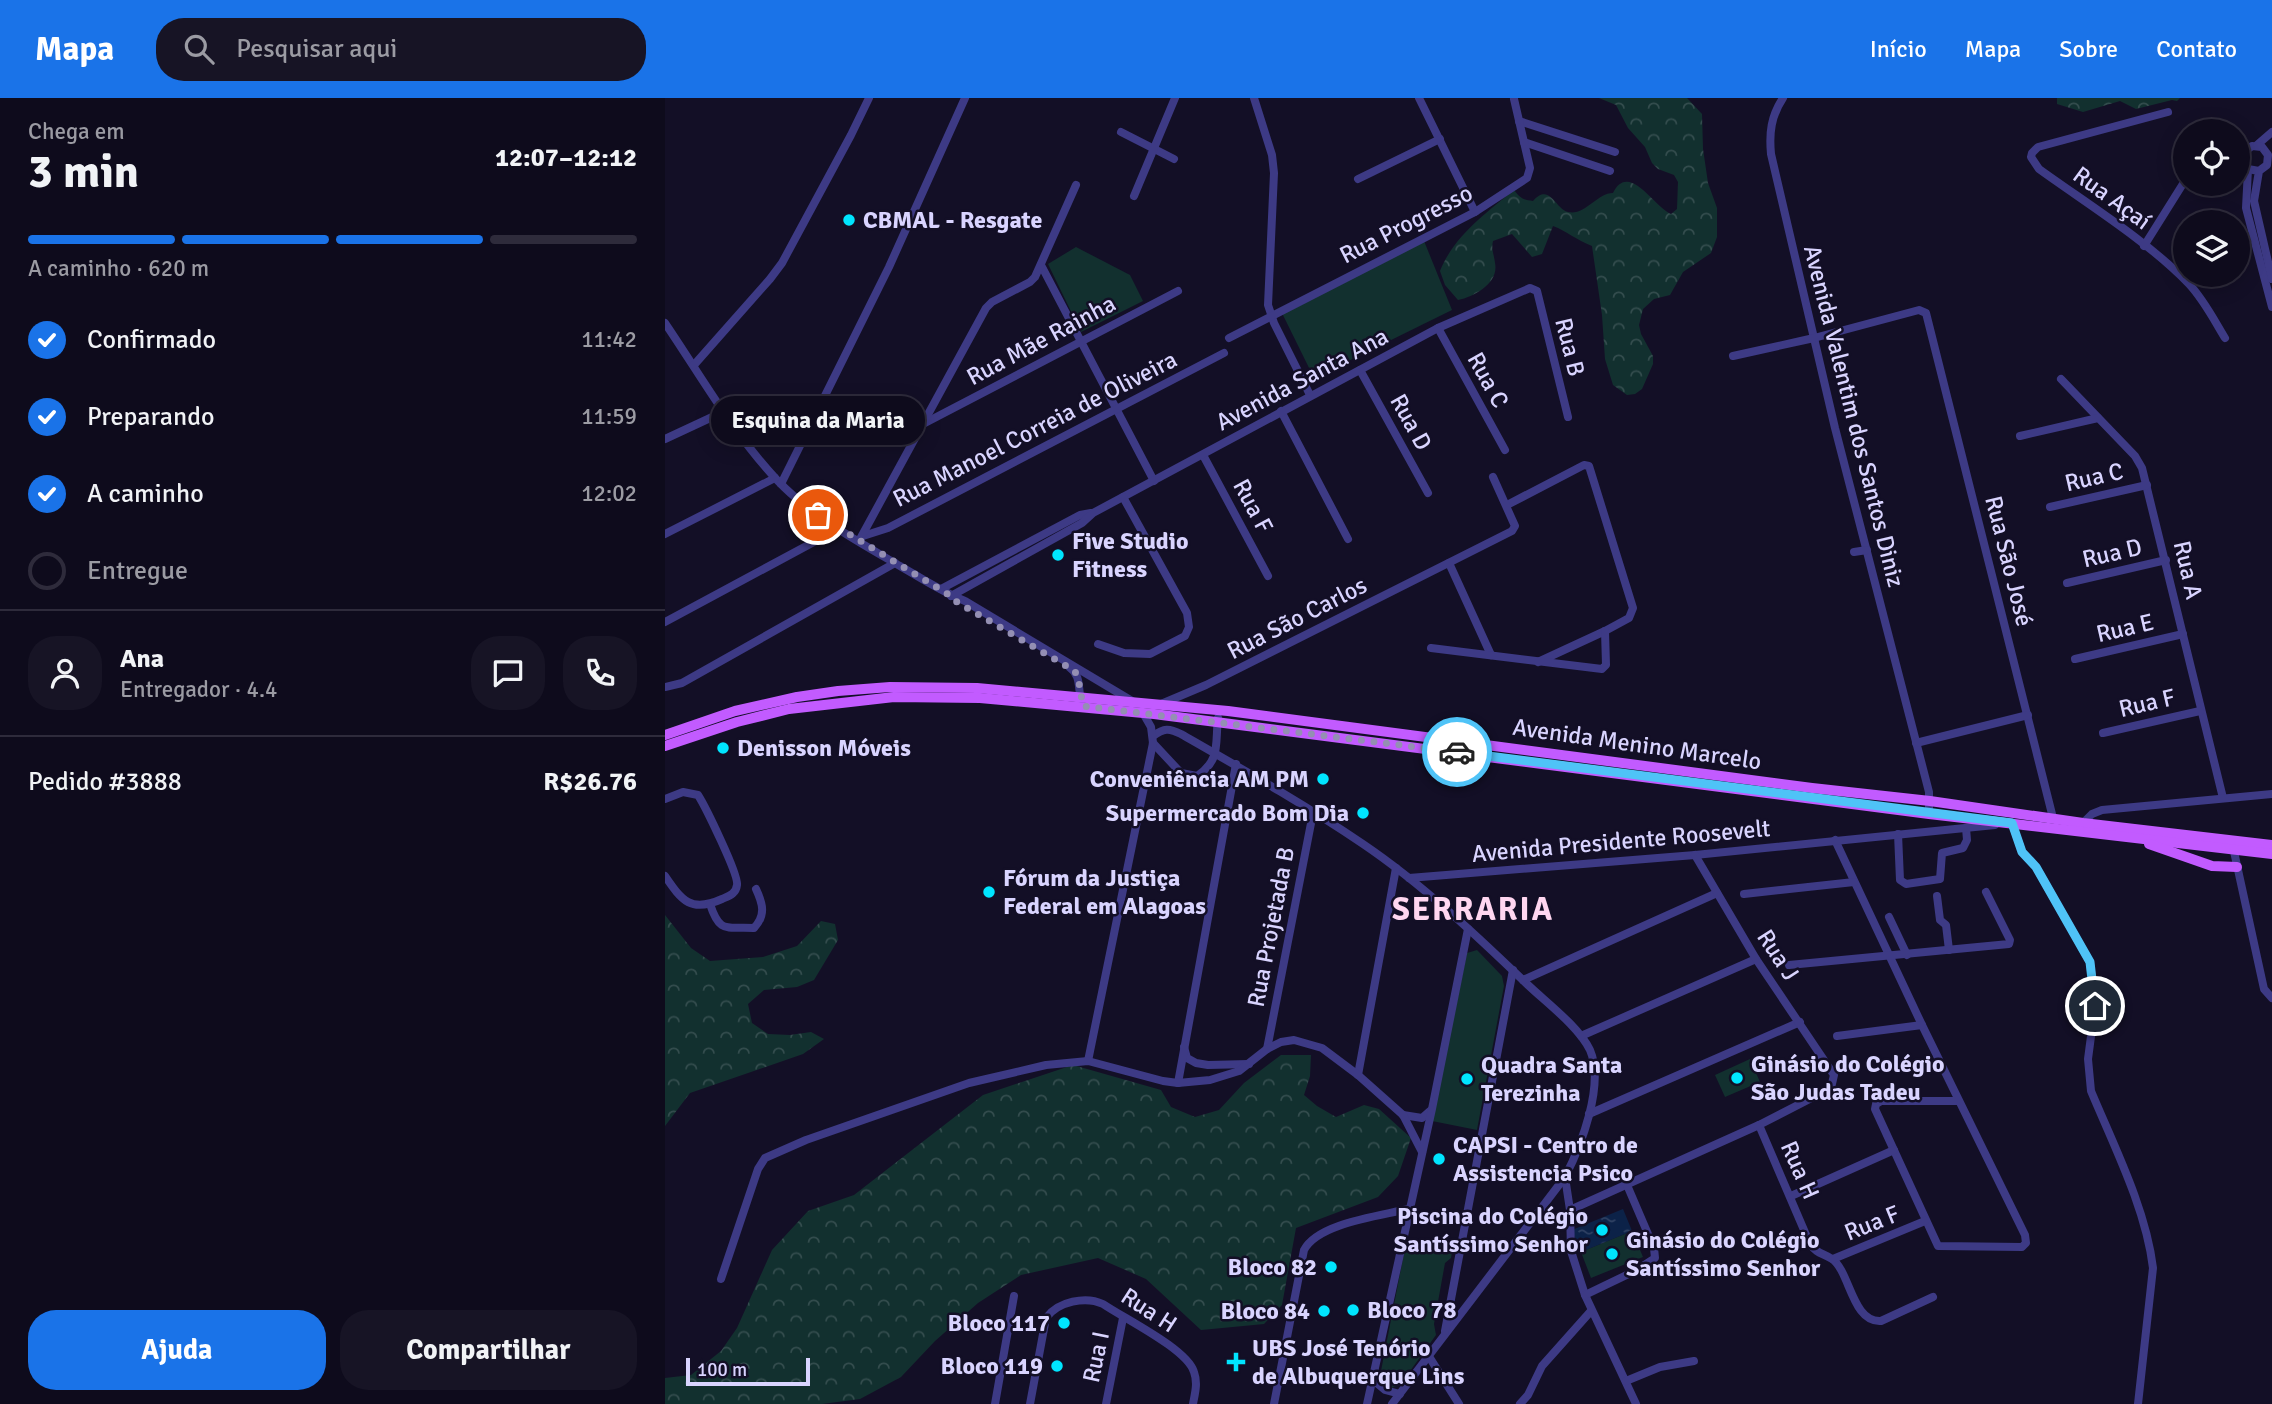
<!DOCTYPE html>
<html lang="pt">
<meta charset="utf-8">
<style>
:root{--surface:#0e0b1c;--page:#171425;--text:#f1f3f6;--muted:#9b9ba3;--line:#2e2b3b;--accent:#1a73e8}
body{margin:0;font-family:Signika,sans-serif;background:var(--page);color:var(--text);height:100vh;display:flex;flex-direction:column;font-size:26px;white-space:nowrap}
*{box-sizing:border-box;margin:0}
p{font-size:23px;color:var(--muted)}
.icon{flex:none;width:38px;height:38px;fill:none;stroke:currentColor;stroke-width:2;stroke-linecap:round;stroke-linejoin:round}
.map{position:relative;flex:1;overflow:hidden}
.sheet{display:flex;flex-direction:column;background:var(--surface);width:665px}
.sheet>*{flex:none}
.fabs{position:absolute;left:1508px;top:21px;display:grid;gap:14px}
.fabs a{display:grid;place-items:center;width:77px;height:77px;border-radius:50%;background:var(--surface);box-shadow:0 4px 18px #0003,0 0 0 2px var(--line);font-size:35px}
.scale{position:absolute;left:21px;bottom:18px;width:124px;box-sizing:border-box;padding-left:7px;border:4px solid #d9d4ff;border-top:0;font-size:19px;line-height:24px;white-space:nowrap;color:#d9d4ff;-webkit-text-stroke:5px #130f26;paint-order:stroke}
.pin{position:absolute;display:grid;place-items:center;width:60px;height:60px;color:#fff;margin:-30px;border:4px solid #fff;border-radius:50%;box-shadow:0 2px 7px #0007}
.courier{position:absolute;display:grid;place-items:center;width:70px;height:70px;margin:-35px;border:5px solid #4fc3f7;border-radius:50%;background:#fff;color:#222;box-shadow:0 2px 9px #0007}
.bubble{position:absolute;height:49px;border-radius:24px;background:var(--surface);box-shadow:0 4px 18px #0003,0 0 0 2px var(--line);font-size:23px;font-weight:700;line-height:49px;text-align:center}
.summary em{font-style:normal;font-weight:700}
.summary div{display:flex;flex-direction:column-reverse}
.summary{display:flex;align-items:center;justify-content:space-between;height:119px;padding:0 28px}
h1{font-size:46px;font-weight:700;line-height:52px}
.bar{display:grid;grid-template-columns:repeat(4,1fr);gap:10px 7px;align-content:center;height:84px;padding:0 28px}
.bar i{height:9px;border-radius:5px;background:var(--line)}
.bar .on{background:var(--accent)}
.bar p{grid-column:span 4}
.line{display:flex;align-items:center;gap:18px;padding:0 28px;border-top:2px solid var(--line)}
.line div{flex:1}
.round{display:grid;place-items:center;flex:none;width:74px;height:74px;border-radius:28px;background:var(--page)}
ol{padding:0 28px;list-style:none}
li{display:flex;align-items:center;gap:21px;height:77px}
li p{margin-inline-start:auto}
li .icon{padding:7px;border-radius:50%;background:var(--accent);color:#fff;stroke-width:4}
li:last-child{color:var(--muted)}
li i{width:38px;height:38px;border:4px solid var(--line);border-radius:50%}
.primary-button{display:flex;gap:14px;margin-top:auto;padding:14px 28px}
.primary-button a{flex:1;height:80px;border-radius:28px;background:var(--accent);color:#fff;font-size:28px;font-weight:700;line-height:80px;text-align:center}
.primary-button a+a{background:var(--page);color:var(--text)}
header{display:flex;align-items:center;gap:42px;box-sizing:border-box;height:98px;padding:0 35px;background:var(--accent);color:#fff}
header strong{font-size:33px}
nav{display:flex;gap:38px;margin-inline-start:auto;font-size:24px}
.search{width:490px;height:63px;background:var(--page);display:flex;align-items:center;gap:18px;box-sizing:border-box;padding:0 24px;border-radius:28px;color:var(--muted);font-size:26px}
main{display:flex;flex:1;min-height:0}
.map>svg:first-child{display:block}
</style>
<header>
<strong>Mapa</strong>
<div class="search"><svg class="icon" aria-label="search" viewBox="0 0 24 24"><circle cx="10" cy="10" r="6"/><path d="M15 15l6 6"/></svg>Pesquisar aqui</div>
<nav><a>Início</a><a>Mapa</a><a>Sobre</a><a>Contato</a></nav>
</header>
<main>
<section class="sheet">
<div class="summary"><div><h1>3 min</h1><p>Chega em</p></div><em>12:07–12:12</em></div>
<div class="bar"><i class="on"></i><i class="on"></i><i class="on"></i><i></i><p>A caminho · 620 m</p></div>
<ol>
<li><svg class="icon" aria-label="check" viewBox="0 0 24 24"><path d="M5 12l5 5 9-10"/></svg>Confirmado<p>11:42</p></li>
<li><svg class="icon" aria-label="check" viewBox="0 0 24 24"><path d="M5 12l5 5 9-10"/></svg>Preparando<p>11:59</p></li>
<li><svg class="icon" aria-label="check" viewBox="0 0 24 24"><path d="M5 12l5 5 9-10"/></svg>A caminho<p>12:02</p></li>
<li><i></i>Entregue</li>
</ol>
<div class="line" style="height:126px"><a class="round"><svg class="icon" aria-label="person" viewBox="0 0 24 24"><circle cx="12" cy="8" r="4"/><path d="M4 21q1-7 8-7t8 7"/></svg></a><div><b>Ana</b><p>Entregador · 4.4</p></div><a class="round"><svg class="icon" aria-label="chat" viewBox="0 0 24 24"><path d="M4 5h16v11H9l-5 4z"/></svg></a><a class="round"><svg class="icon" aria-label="phone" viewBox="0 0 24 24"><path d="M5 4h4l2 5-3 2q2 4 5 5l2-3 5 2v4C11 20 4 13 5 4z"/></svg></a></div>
<div class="line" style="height:91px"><div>Pedido #3888</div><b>R$26.76</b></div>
<div class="primary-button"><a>Ajuda</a><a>Compartilhar</a></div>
</section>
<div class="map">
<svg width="1607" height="1306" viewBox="0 0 1607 1306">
<defs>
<pattern id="forest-crowns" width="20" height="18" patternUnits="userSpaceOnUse" patternTransform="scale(1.75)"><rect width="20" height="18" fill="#12302f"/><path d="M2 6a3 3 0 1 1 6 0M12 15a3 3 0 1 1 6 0" fill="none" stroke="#344d4e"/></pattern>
<pattern id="water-ripples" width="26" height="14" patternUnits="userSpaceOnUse" patternTransform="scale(1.75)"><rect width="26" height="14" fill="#0c2248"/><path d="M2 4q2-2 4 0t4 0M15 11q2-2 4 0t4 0" fill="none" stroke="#2f4163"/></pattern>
</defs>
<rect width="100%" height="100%" fill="#130f26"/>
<g fill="url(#forest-crowns)">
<path d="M934 0H1022L1037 16 1038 51 1043 85 1052 110V139L1046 155 1018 174 1005 197 989 201 978 211 974 227 976 236 988 258V266L977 291 970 296 962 297 948 287 940 261 937 217 927 148C911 142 902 133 888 128L877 156 867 159 847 136 828 143C826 152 829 156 830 165 834 185 810 198 793 202L780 187 775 173C789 138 821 115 849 92 855 100 858 102 868 103 885 84 890 111 903 114 920 118 932 95 948 95 964 63 989 109 1006 116L1012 111 1013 84 1009 77 993 71 987 65 980 49 963 30 951 7Z"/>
<polygon points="1392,0 1515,0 1512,3 1507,2 1471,11 1455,3 1418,14 1392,6"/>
<polygon points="0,817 26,850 45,863 98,859 132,848 156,823 170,826 173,842 149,882 132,889 99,892 83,906 87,925 103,936 125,937 146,934 159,941 138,956 25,995 0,1028"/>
<polygon points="616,957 646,957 645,978 639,997 652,1008 671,1019 699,1007 714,1011 746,1040 733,1078 713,1099 631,1130 617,1207 599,1226 536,1232 481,1181 433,1160 356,1177 313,1205 270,1243 236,1279 195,1301 157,1306 0,1306 0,1280 26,1277 56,1253 72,1230 107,1152 143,1113 189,1097 318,997 408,967 496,992 506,1009 530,1019 554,1012 579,985"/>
</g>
<g fill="#12302f">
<polygon points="757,138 787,212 649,280 616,213"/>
<polygon points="411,149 465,177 478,203 416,234 383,166"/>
<polygon points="812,852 837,878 839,888 812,1032 767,1023 802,855"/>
<polygon points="1085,961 1095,984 1060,999 1050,977"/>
<polygon points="967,1133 978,1159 926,1180 916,1154"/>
<polygon points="742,1140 788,1149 786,1160 780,1165 769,1226 771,1237 735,1287 726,1290 717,1285 715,1278"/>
</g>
<polygon fill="url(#water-ripples)" points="958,1111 967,1133 916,1154 907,1132"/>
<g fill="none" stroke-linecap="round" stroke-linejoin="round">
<g stroke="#3d3a85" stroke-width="8">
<polyline points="589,0 607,57 609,75 603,207 609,225 645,297"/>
<polyline points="754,0 810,114"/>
<path d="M1118 0C1106 18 1104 35 1106 56L1170 330 1264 694V716"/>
<path d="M1503 14 1373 49 1367 55 1366 59 1374 71C1421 105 1484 144 1524 186 1539 202 1549 222 1560 240"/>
<polyline points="854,23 950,54"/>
<polyline points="456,34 509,61"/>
<polyline points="859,44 945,73"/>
<polyline points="1592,47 1607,34"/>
<polyline points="1583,71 1581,110 1607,209"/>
<polyline points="1594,73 1583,71 1578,65 1579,54 1587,48 1597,49 1603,57 1602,67 1594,73 1589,103 1607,181"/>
<polyline points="693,81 775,41"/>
<polyline points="469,98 510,0"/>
<polyline points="1479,148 1521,81"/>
<polyline points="376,167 489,383"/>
<path d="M0 225C36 278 68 335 112 382 146 418 192 443 235 468 256 480 277 494 300 503L467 603"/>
<polyline points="773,230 840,352"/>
<polyline points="564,240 810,114 862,80 865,70 849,1"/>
<polyline points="1068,258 1149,240 1254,212 1261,215 1388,720"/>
<polyline points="29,267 105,181 117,165 186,37 204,0"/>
<polyline points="695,272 763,395"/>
<polyline points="1396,281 1470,358 1477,370 1558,700"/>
<polyline points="616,313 683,441"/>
<polyline points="258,326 513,193"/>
<polyline points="1355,338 1433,320"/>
<polyline points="0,341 58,314"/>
<polyline points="538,357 603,478"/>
<polyline points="116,386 224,169 300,0"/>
<polyline points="842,407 919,367 924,368 968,510 964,520 940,533 873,564"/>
<polyline points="1385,409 1482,387"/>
<polyline points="0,436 110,380"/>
<polyline points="198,438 223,430 559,255"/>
<polyline points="194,443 321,210 327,204 365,184 370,179 411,87"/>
<polyline points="1189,454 1202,452"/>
<polyline points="784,465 826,557"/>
<polyline points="1402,485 1501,462"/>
<polyline points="276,491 415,417 426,415"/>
<polyline points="286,498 417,425 428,415 773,230 865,190 872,193 903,319"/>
<polyline points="0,524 173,431"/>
<polyline points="433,546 459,555 485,556 520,538 524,529 522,515 458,399"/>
<polyline points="766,550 937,571 941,567 940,533"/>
<polyline points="1410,561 1518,536"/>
<path d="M405 570C416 577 413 591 416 602"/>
<polyline points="0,589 17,585 230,465"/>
<polyline points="496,606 541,587 847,433 850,428 828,379"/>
<polyline points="1438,635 1535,613"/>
<path d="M488 638C499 630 504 630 516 636 577 671 639 706 698 746 757 786 811 837 863 887 882 905 914 929 925 952 940 987 916 1048 900 1079L727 1306"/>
<path d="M488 645 516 675 532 678C556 662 550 646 553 620"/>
<polyline points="1251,645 1363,617"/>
<path d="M0 701 18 694 33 697C40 708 74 777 72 787 71 796 64 798 57 801 26 815 17 803 0 778"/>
<path d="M1347 725 1357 754 1371 769 1425 864 1430 908 1423 961 1426 993C1449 1048 1481 1111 1488 1170L1473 1306"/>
<polyline points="1418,725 1427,716 1437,712 1607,696"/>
<polyline points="1233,736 1235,782 1241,786 1275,781 1277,755 1298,750 1302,742 1301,730"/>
<polyline points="1170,742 1257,927 1360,1137 1361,1145 1357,1149 1273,1148 1210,1011 1211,1006 1216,1003 1293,1003"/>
<polyline points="1568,749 1599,891 1607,900"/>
<polyline points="744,780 1030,757 1330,727"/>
<polyline points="1079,796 1189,784"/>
<polyline points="1272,798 1275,822 1281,827 1284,852"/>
<path d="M45 806C55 837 62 828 89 830 101 817 98 806 91 791"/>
<polyline points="1224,819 1242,857"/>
<polyline points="1124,867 1344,846 1345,842 1321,794"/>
<polyline points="858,882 1052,795"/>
<polyline points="916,938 1091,861"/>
<polyline points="1172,938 1257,927"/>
<polyline points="519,949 522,960 531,965 543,967 584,966"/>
<polyline points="602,951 648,715"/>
<polyline points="423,963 488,645 486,629 478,615"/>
<polyline points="693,977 731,770"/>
<polyline points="513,985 571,666"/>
<polyline points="924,1016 1135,924"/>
<polyline points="738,1017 757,1020 765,1013"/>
<path d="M1094 1027 1145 1146C1152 1156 1158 1155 1167 1161 1185 1173 1187 1225 1216 1223L1268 1199"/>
<polyline points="900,1079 905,1112 906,1153 920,1197 971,1306"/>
<polyline points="1126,1098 1229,1052"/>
<polyline points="905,1112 1094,1027 1166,990 1169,977 1091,861 1030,757"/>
<polyline points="1168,1161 1260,1123"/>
<polyline points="56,1181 93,1071 100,1060 141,1042 304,985 381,967 423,963 498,983 513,985 545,982 574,973 602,951 616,944 629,942 657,950 693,977 738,1017 757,1054"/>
<polyline points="920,1197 970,1173 990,1160 989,1150 962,1087"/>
<polyline points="780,1233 848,872"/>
<polyline points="763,1257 794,1306"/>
<polyline points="708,1282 720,1292 735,1296"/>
<polyline points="961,1283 995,1269 1029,1263"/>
<polyline points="330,1306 349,1198"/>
<path d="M365 1306 381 1220C393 1203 421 1198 438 1206 460 1221 522 1251 529 1274 533 1285 530 1295 528 1306"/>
<polyline points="441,1306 458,1220"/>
<path d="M609 1306 639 1152C653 1125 715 1118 743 1111"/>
<polyline points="702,1306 767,1011 803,831"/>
<polyline points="855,1306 863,1297 877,1268 926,1213"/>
</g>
<g stroke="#c25bff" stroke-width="10">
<polyline points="0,637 70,613 132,599 173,593 225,589 312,590 563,613 1147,690 1265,703 1418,725 1607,747"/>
<polyline points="0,648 72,624 124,611 229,599 315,600 489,616 1264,716 1607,756"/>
<polyline points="1484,746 1547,768 1572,769"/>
</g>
</g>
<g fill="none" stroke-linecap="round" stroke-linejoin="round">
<polyline stroke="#948fb3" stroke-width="7" stroke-dasharray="0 12.6" points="153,417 286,498 292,504 410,573 414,585 418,608 792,654"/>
<polyline stroke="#4fc3f7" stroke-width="9" points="792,654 1347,725 1357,754 1371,769 1425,864 1430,908"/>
</g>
<g fill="#00e5ff" stroke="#130f26" stroke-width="2.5">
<circle cx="184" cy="122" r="7"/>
<circle cx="393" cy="457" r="7"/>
<circle cx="58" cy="650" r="7"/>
<circle cx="658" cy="681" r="7"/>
<circle cx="698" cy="715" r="7"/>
<circle cx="324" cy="794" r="7"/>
<circle cx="1072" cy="980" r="7"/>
<circle cx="802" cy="981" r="7"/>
<circle cx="774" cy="1061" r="7"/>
<circle cx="937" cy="1132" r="7"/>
<circle cx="947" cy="1156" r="7"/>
<circle cx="666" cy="1169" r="7"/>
<circle cx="688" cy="1212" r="7"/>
<circle cx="659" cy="1213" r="7"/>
<circle cx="399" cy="1225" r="7"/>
<path d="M567.5 1253.5h7v7h7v7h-7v7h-7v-7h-7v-7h7z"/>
<circle cx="392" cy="1268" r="7"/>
</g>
<g text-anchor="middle" stroke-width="5" stroke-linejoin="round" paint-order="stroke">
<g font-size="24" fill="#d9d4ff" stroke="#130f26">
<text transform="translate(1447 100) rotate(36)" y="8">Rua Açaí</text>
<text transform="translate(741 126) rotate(-27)" y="8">Rua Progresso</text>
<text transform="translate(376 242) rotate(-28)" y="8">Rua Mãe Rainha</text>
<text transform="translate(905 249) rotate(76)" y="8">Rua B</text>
<text transform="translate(637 281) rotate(-28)" y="8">Avenida Santa Ana</text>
<text transform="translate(823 282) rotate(61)" y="8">Rua C</text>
<text transform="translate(1189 318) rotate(76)" y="8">Avenida Valentim dos Santos Diniz</text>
<text transform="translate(746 324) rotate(61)" y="8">Rua D</text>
<text transform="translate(370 331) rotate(-27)" y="8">Rua Manoel Correia de Oliveira</text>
<text transform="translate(1429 379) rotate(-13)" y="8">Rua C</text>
<text transform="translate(588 408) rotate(62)" y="8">Rua F</text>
<text transform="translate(1447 455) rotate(-13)" y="8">Rua D</text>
<text transform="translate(1344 463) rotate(76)" y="8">Rua São José</text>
<text transform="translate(1523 472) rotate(77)" y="8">Rua A</text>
<text transform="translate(632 520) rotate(-27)" y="8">Rua São Carlos</text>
<text transform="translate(1460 530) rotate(-13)" y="8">Rua E</text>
<text transform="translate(1482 605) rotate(-13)" y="8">Rua F</text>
<text transform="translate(972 646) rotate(8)" y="8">Avenida Menino Marcelo</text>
<text transform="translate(956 743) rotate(-5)" y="8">Avenida Presidente Roosevelt</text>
<text transform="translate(606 829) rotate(-79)" y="8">Rua Projetada B</text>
<text transform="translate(1113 857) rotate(57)" y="8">Rua J</text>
<text transform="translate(1135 1072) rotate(66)" y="8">Rua H</text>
<text transform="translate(1207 1125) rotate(-22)" y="8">Rua F</text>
<text transform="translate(484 1212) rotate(33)" y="8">Rua H</text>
<text transform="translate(431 1259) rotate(-78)" y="8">Rua I</text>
</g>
<g font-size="24" font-weight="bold" fill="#d9d4ff" stroke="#130f26" text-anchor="start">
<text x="198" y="130">CBMAL - Resgate</text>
<text x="407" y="451">Five Studio<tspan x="407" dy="28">Fitness</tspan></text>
<text x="72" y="658">Denisson Móveis</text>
<text x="644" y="689" text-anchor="end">Conveniência AM PM</text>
<text x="684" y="723" text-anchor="end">Supermercado Bom Dia</text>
<text x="338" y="788">Fórum da Justiça<tspan x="338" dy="28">Federal em Alagoas</tspan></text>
<text x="1086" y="974">Ginásio do Colégio<tspan x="1086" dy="28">São Judas Tadeu</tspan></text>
<text x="816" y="975">Quadra Santa<tspan x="816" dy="28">Terezinha</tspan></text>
<text x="788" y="1055">CAPSI - Centro de<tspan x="788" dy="28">Assistencia Psico</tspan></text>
<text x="923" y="1126" text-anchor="end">Piscina do Colégio<tspan x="923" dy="28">Santíssimo Senhor</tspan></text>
<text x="961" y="1150">Ginásio do Colégio<tspan x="961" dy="28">Santíssimo Senhor</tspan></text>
<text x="652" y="1177" text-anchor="end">Bloco 82</text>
<text x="702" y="1220">Bloco 78</text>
<text x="645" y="1221" text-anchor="end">Bloco 84</text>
<text x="385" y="1233" text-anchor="end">Bloco 117</text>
<text x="587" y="1258">UBS José Tenório<tspan x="587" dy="28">de Albuquerque Lins</tspan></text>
<text x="378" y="1276" text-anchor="end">Bloco 119</text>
</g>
<g font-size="32" font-weight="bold" letter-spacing="2" fill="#ffd6f0" stroke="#130f26">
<text x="808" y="822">SERRARIA</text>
</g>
</g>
</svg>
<div class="fabs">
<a><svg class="icon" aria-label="locate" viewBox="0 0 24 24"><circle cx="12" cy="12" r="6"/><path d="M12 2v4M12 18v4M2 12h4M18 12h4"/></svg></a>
<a><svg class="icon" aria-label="layers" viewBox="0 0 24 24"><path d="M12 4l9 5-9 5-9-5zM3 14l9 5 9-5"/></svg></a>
</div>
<div class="scale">100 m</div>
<div class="pin" style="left:153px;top:417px;background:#ea580c"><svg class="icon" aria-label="bag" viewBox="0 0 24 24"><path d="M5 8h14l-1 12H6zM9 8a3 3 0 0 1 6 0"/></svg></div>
<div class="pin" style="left:1430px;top:908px;background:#1f2937"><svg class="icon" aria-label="home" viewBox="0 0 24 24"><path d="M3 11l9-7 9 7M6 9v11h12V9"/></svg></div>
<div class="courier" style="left:792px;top:654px"><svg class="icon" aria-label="car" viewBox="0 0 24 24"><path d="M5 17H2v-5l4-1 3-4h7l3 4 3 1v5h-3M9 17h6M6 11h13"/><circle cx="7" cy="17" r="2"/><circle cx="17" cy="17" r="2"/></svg></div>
<div class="bubble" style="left:46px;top:298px;width:214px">Esquina da Maria</div>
</div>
</main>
